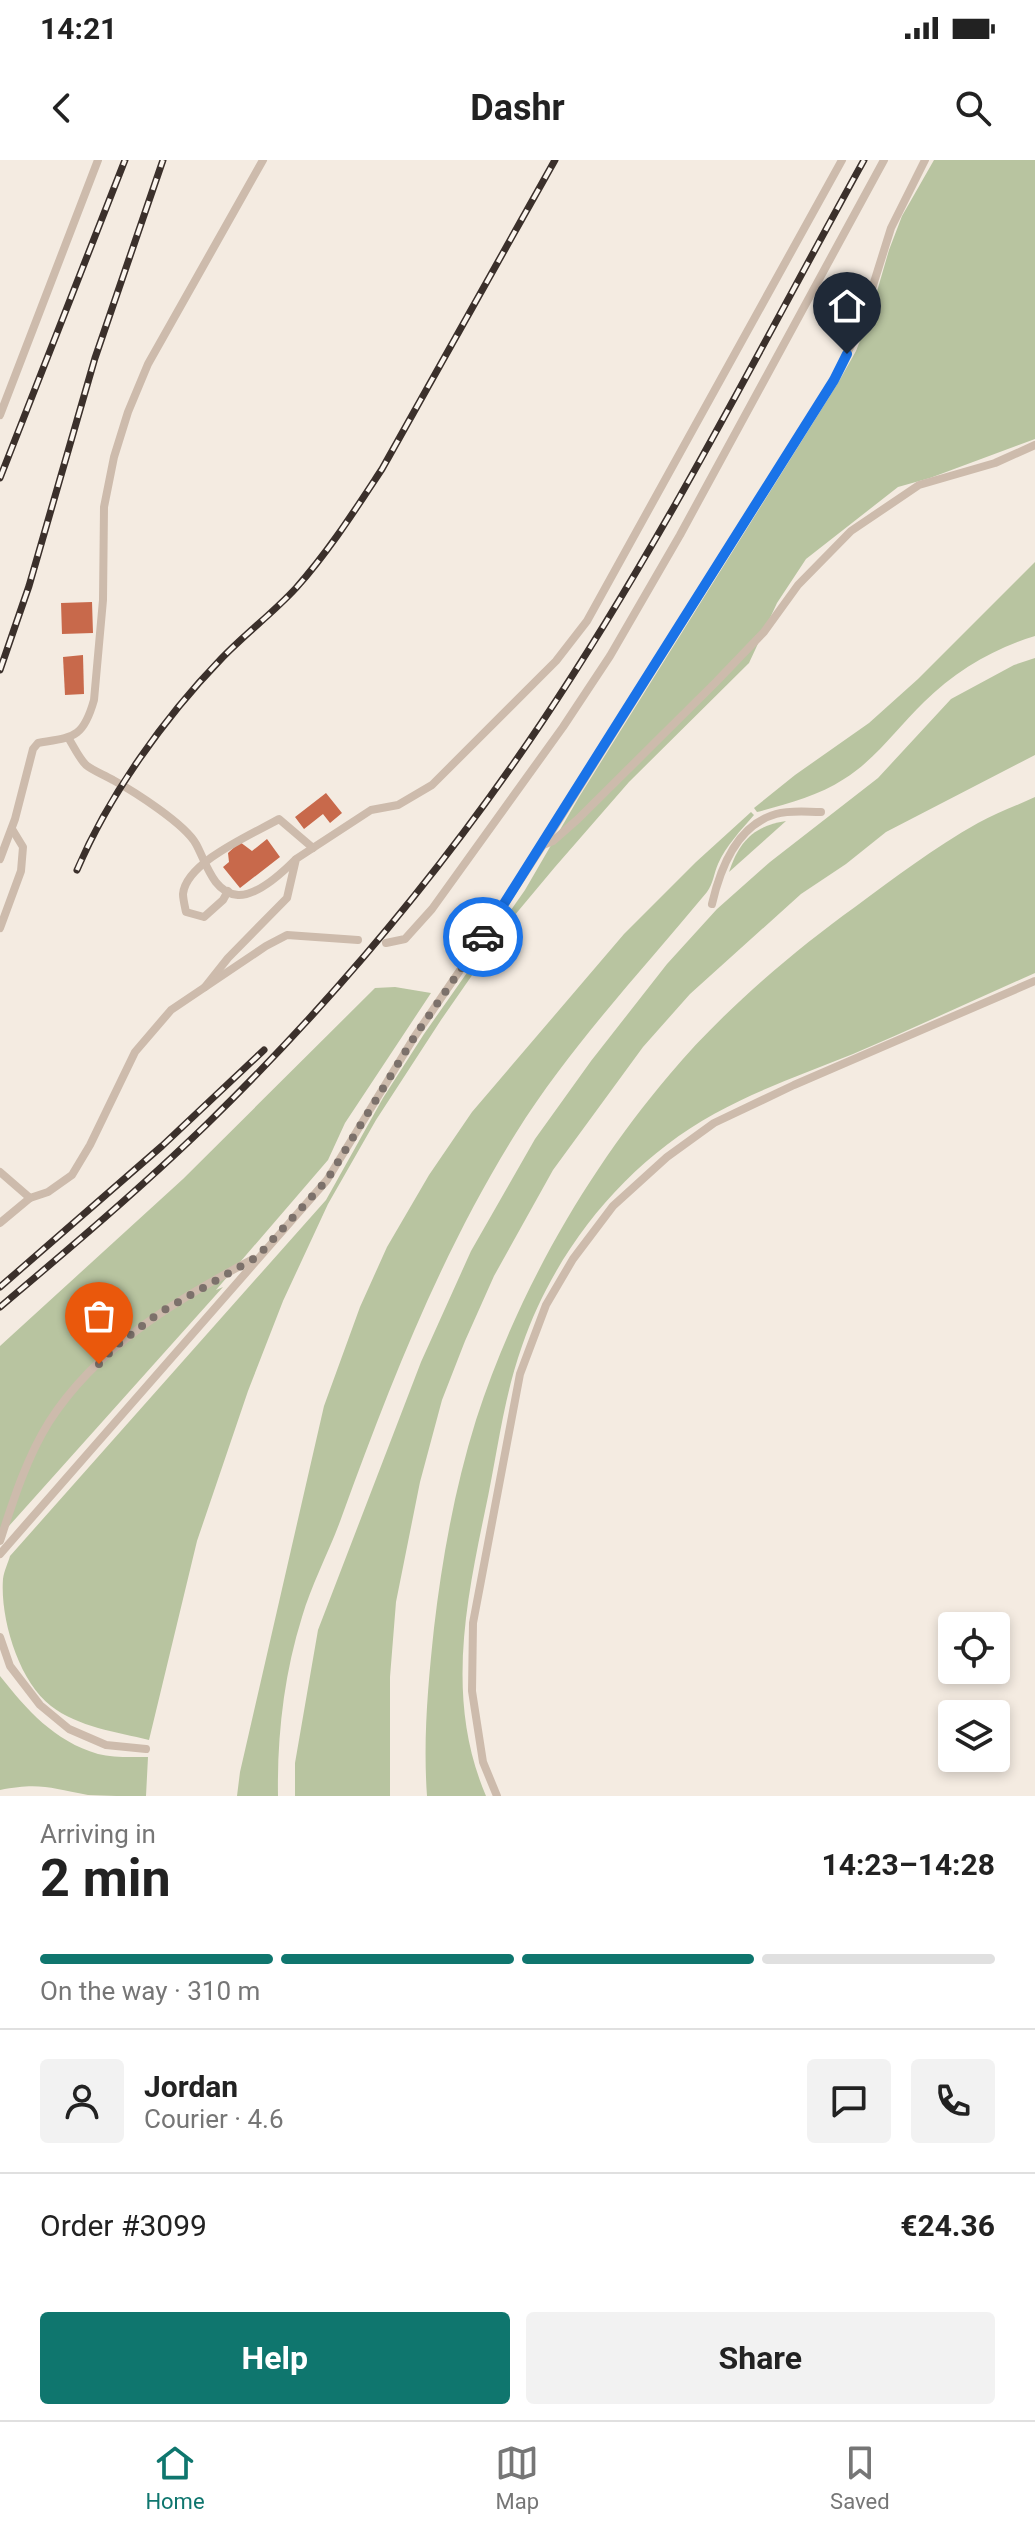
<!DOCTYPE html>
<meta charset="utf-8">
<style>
:root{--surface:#fff;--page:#f2f2f2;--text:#222;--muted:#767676;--line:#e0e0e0;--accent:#0f766e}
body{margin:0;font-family:Roboto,sans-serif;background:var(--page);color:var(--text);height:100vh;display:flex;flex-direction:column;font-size:30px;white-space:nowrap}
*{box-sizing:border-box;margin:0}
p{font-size:26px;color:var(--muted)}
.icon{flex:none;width:44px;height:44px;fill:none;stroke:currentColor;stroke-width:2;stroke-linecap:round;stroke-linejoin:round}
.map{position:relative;height:1636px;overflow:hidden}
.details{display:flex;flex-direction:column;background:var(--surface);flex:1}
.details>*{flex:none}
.controls{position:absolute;left:938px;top:1452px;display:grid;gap:16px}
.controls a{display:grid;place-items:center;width:72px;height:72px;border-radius:8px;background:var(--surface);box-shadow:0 4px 12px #0003;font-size:40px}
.pin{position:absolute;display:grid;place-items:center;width:68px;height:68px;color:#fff;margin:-82px -34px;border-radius:50% 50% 50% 0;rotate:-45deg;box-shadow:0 0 8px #0007}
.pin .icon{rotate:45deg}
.courier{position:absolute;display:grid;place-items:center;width:80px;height:80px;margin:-40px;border:6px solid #1a73e8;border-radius:50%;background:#fff;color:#222;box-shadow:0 2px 10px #0007}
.head em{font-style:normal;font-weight:700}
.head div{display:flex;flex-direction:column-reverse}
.head{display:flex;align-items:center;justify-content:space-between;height:136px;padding:0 40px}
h1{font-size:52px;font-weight:700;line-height:60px}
.bar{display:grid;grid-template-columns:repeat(4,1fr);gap:12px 8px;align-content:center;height:96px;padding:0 40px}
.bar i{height:10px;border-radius:6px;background:var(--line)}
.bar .active{background:var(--accent)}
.bar p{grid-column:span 4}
.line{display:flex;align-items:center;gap:20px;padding:0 40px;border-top:2px solid var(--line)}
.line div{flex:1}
.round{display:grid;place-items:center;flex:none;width:84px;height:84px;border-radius:8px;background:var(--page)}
.primary-button{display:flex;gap:16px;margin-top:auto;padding:16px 40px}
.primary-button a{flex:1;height:92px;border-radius:8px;background:var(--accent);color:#fff;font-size:32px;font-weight:700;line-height:92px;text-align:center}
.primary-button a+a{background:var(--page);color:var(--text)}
.status{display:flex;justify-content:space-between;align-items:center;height:56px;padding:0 40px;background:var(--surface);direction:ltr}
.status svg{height:22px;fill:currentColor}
header{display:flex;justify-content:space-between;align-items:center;height:104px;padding:0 40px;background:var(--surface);font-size:36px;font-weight:700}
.menu{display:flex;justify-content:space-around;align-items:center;height:112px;border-top:2px solid var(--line);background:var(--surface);font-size:22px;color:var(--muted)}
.menu a{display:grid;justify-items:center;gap:4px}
.menu .active{color:var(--accent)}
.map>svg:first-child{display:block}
</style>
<div class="status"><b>14:21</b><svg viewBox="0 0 49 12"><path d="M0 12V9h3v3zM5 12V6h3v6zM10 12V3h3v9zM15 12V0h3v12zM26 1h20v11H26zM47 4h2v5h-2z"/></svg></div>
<header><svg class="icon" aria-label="back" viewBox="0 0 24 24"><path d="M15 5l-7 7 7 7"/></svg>Dashr<svg class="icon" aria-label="search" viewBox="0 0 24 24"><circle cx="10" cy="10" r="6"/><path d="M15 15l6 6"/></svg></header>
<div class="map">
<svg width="1035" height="1636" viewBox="0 0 1035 1636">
<rect width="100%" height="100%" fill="#f4ebe1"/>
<g fill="#b8c4a0">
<path d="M934 0H1035V279L930 318 898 327 806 399 777 443 749 503 629 622 555 707 509 762 441 860 376 960 328 1044 283 1141 248 1231 197 1381 149 1580C117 1572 78 1567 51 1546 19 1522 0 1459 3 1419 4 1411 8 1403 10 1396L326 1040 383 938 424 874 525 730 579 637 838 223 856 191 871 152 889 90 902 56Z"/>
<path d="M1035 402V476C994 488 955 511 924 542 898 567 875 600 844 619 818 636 787 644 757 652L754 648 795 615 869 563 918 519Z"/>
<polygon points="1035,498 1035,595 886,672 846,704 801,734 690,834 643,887 553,1010 494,1116 465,1181 442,1240 420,1322 396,1442 390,1517 390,1636 295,1636 295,1603 318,1470 421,1202 471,1091 535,979 591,901 667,804 717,749 770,702 878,618 951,539 1014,505"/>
<path d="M1035 637V813C974 840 914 868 853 894 806 913 759 929 714 954 625 1003 555 1090 522 1186 503 1239 497 1296 485 1351 465 1447 446 1542 486 1636H427C423 1580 428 1524 434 1468 442 1399 455 1327 476 1260 516 1136 585 1014 670 914 720 854 791 793 855 747 894 718 935 687 978 663 996 653 1016 646 1035 637Z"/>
<path d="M751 652 754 655C741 670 726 686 718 704 714 713 713 724 707 732 642 811 571 885 516 973 441 1093 390 1224 342 1356 330 1390 312 1423 302 1457 284 1514 277 1577 278 1636H237L240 1612 324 1246 360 1147 387 1087 429 1015 472 952 624 774 696 702Z"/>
<path d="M786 661 729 712C739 681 754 666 786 661Z"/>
<polygon points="395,827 431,833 345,963 328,1000 216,1130 223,1127 0,1376 0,1186 183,1019 375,828"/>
<path d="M0 1516C27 1550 54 1581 98 1594 113 1598 132 1597 148 1597L146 1636C127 1636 106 1636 88 1635 51 1628 39 1622 0 1630Z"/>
</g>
<g fill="#c8694b">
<polygon points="92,442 93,473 62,474 61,443"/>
<polygon points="83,495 84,534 65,535 63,497"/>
<polygon points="326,633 342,653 330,663 323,654 304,669 295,657"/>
<polygon points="267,679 280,697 240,728 223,707 229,702 228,693 240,682 252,691"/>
</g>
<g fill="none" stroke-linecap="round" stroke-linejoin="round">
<g stroke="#cdbbac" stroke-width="8">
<polyline points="0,255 98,0"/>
<path d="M69 579C74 587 79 598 86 605 93 611 105 615 113 620 135 632 185 664 196 684 206 702 213 733 238 735 258 736 283 712 295 700"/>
<polyline points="543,685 553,681 578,659 716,522 764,472 798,425 851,371 919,325 995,303 1035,285"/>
<path d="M0 699 15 659 33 589 38 583C73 577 83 579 94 540L103 440 104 347 114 297 128 252 148 204 263 0"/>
<path d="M228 731 223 740 204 757 186 752C185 747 183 739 183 734 186 702 253 674 279 659L313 688"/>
<path d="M712 744C720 709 737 665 776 654 791 650 806 652 821 652"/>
<polyline points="0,768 21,711 23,687 12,669"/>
<polyline points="386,783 405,779 432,749 563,567 610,496 680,375 884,0"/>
<polyline points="205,827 228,798 287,738 296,699 371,650 398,645 432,625 556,501 587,461 842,0"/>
<polyline points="0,1012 30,1038 48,1032 72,1015 90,985 135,892 171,850 266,786 287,775 358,780"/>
<polyline points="0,1063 30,1038"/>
<path d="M0 1381C13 1341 26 1299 49 1262 97 1187 176 1140 253 1099"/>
<polyline points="0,1394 327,1020 415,876 491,765 550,674 834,220 860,167 891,68 925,0"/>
<polyline points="0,1477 10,1506 40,1545 69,1569 106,1585 146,1589"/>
<polyline points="497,1636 483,1602 472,1531 473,1463 520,1214 546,1145 573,1099 613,1046 667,997 714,963 794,925 1035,821"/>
</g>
<g stroke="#3b302b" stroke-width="7">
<g id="rail">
<polyline points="0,318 125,0"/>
<polyline points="0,510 29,426 95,198 163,0"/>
<path d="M77 710C109 635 164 558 221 499 245 474 273 453 296 428 329 391 355 350 382 309L555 0"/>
<polyline points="0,1127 162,986 264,890"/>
<path d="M0 1147C70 1088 141 1028 207 964 332 842 445 707 542 562 662 383 760 188 864 0"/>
</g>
</g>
<use href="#rail" stroke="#fbf5ee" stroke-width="4" stroke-dasharray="12" stroke-linecap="butt"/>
</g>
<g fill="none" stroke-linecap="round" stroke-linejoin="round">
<polyline stroke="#7c716b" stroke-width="8" stroke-dasharray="0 14.4" points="99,1204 116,1186 159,1153 257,1097 327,1020 415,876 483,777"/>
<polyline stroke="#1a73e8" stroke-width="10" points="483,777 834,220 847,194"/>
</g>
</svg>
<div class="controls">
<a><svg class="icon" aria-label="locate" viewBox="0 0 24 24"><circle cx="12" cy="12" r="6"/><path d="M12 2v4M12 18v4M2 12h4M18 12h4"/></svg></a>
<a><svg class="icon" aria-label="layers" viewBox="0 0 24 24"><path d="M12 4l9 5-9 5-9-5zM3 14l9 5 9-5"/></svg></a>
</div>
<div class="pin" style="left:99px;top:1204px;background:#ea580c"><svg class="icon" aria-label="bag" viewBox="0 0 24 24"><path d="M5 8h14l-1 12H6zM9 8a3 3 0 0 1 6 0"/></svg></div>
<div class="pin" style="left:847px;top:194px;background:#1f2937"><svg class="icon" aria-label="home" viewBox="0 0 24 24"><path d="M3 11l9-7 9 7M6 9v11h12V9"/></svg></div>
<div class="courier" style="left:483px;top:777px"><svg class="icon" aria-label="car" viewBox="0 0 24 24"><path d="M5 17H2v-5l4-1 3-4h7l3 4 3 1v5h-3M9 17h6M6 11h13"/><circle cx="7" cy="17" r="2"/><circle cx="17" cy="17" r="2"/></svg></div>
</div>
<section class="details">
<div class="head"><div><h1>2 min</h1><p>Arriving in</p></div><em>14:23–14:28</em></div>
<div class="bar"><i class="active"></i><i class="active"></i><i class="active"></i><i></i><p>On the way · 310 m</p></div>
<div class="line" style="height:144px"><a class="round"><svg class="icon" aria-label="person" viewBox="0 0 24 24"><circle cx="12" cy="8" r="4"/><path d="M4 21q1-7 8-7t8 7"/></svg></a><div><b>Jordan</b><p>Courier · 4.6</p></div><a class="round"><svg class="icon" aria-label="chat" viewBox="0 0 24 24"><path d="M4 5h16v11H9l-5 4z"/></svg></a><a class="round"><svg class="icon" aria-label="phone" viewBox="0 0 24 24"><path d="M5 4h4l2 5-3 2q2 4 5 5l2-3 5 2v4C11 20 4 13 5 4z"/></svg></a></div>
<div class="line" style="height:104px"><div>Order #3099</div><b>€24.36</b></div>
<div class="primary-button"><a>Help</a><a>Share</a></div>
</section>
<nav class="menu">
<a class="active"><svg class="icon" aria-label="home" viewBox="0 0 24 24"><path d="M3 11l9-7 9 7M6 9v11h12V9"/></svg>Home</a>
<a><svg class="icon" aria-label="map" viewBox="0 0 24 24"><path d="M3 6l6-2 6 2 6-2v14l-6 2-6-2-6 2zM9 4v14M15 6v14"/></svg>Map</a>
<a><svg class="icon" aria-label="saved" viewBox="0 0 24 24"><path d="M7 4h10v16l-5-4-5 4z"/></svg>Saved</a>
</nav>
